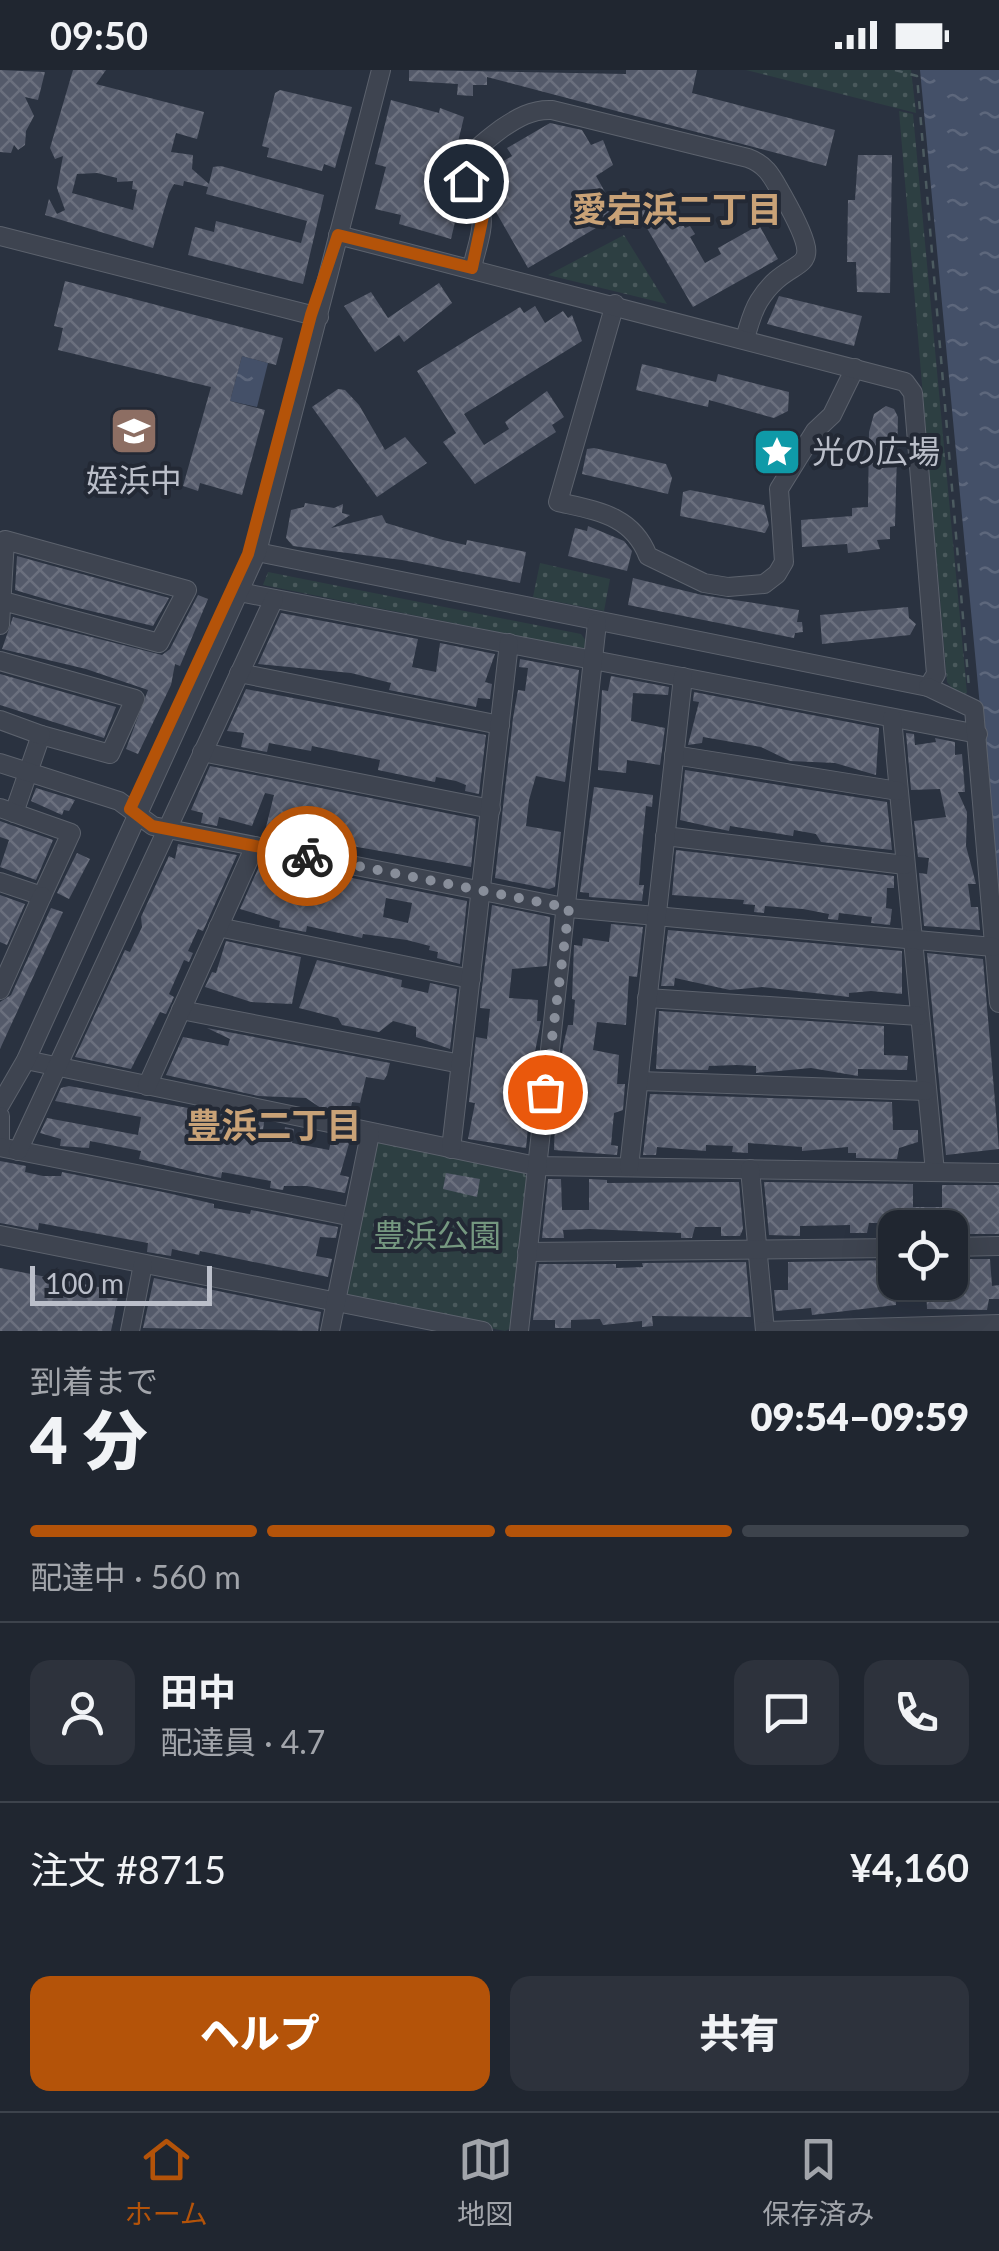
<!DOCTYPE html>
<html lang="ja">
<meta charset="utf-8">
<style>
:root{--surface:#202630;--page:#2d323c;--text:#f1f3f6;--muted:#a2a5ab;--line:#3d434c;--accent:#b45309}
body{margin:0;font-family:Lato,"Noto Sans JP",sans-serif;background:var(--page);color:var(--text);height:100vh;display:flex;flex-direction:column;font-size:38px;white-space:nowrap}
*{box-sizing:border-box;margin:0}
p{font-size:32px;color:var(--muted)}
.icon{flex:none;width:55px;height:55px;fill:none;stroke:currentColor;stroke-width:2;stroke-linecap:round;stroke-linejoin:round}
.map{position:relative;height:1261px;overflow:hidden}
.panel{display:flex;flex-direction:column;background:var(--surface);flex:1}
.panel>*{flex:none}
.fabs{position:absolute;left:878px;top:1140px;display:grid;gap:20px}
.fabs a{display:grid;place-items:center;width:90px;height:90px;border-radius:20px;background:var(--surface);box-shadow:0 10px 40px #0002,0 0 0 2px var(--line);font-size:50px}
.scale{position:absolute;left:30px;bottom:25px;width:182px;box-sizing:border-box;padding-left:10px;border:5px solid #bbbfca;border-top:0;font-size:28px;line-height:35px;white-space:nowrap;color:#bbbfca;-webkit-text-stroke:8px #232935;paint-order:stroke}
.pin{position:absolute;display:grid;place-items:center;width:85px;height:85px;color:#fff;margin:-42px;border:5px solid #fff;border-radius:50%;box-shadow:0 2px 10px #0007}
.courier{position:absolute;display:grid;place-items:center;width:100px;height:100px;margin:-50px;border:8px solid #b45309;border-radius:50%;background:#fff;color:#222;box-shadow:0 2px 12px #0007}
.overview em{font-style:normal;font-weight:800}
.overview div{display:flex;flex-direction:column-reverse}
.overview{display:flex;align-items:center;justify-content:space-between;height:170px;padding:0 30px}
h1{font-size:65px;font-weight:800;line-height:75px}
.bar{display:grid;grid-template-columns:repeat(4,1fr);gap:15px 10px;align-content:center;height:120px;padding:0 30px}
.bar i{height:12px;border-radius:8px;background:var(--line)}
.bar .selected{background:var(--accent)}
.bar p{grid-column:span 4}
.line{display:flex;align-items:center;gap:25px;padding:0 30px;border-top:2px solid var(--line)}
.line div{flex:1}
.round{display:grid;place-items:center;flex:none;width:105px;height:105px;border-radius:20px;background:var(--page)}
.primary-button{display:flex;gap:20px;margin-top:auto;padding:20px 30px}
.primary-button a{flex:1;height:115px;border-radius:20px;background:var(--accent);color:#fff;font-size:40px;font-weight:800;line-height:115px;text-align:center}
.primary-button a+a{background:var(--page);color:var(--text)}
.status{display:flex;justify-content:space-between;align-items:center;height:70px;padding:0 50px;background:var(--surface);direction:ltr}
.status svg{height:28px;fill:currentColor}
.tabs{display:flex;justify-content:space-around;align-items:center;height:140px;border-top:2px solid var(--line);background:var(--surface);font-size:28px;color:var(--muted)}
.tabs a{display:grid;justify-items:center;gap:5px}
.tabs .selected{color:var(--accent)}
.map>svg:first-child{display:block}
</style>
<div class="status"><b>09:50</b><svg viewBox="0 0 49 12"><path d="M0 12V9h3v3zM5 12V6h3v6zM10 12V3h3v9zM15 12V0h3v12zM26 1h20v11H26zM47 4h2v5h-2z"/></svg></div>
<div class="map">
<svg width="999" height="1261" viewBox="0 0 999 1261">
<defs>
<pattern id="green-dots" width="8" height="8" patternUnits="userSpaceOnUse" patternTransform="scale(2.5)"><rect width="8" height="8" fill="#2d3f42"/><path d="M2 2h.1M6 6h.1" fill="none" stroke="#4a595c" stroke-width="1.8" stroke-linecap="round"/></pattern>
<pattern id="water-ripples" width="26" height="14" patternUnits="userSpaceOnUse" patternTransform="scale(2.5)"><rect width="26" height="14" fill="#445068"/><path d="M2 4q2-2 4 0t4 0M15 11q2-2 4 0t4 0" fill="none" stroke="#5d677c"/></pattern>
<pattern id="building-cross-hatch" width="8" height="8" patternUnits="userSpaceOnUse" patternTransform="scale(2.5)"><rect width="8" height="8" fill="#545a6a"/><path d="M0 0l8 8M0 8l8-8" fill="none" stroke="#6b707e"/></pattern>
</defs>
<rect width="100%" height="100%" fill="#2a3240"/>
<g fill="url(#green-dots)">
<polygon points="746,0 911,0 916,43"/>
<polygon points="899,41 913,44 967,623 958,625 947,612"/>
<polygon points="624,165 667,234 548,205"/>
<polygon points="540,493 610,509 604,541 533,527"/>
<polygon points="268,502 581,564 589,575 587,580 263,515"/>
<polygon points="379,1073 523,1101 527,1108 511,1258 505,1261 345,1230 373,1076"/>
</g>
<g fill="url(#water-ripples)">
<polygon points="920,0 999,0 999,844 990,743"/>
<polygon points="242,286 268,293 257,337 230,331"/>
</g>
<g fill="url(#building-cross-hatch)" fill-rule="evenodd">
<polygon points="0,0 45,2 38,30 25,27 34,46 26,61 25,75 18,80 14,75 11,83 0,82"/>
<path d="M73 0H106L96 14 204 42 197 69 176 63 171 82 193 85 192 99 209 114 213 97 221 96 324 125 303 214 188 185 195 157 214 162 216 151 301 173 307 151 206 124 208 117 184 111 183 116 174 114 169 123 153 178 45 145 49 129 57 144 65 140 57 118 63 86 55 89 50 78ZM97 103 117 108V112L133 111 132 119 137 120 133 140 72 123 77 104Z"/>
<polygon points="409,0 626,4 626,0 697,0 692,23 835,60 826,96 487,7 487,15 473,15 473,26 457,25 458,14 409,11"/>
<polygon points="280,20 352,37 335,98 324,94 322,101 267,87 269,78 262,76 275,23"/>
<polygon points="391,30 439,43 440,38 464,47 448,113 440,111 435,129 459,135 451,169 399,154 401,145 375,139 386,97 375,94"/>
<polygon points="550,53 582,60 591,75 603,70 613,95 596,106 618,145 528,198 492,135 481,104 512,86 507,78"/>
<polygon points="858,85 892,85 890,223 857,222 856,192 847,192 848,130 855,130"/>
<polygon points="655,123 673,151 679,148 685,158 690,156 695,164 690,167 705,193 721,184 718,178 759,155 778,189 693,237 634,136"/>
<polygon points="65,211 283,268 276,295 242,286 230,331 265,340 242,425 200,413 198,421 183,416 211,317 58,280 63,258 54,256"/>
<polygon points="439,213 452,233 404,272 399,265 375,282 344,236 371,222 388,248"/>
<polygon points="779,226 862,246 854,276 767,254"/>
<polygon points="535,236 545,253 563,241 568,248 572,245 582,271 464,344 484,375 509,359 505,352 547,321 564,347 552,355 556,362 475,414 443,372 456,363 417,301 520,237 524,243"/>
<polygon points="642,294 716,312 718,304 789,322 788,341 774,348 709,330 708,337 636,320"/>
<polygon points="338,319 345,320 359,335 385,380 405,367 427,393 377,427 312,337"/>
<polygon points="886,336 894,339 898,347 895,456 890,457 890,469 877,470 880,479 848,483 847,474 802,477 801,450 852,446 852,438 868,437 869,362 874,344"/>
<polygon points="594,378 666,394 672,408 668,424 582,404 587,379"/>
<polygon points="690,420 764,435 769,455 765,463 680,446 683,422"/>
<polygon points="305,433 334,438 343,434 342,443 350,445 331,458 382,445 386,453 443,470 466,475 467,470 526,482 520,513 402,490 293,476 286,468 291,440 304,437"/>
<polygon points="588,456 624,471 632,481 627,501 568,486 575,458 587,461"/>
<polygon points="17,486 169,528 153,556 62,534 15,520"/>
<polygon points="633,508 702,525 799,540 797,552 802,552 803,562 795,563 794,568 628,535"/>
<polygon points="198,525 208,529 180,596 175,594 171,615 138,684 126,679 148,620 86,599 2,579 13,547 162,585 170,579"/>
<polygon points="908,537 909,548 916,554 910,565 822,574 820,545"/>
<polygon points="281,543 418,569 412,597 436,602 440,573 495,584 485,612 492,614 490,629 478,628 476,637 389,620 391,613 351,603 258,594"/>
<polygon points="520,589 579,600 565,712 536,706 529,730 526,756 561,762 555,817 549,819 495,808 513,648 518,620 525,621 528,598 519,597"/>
<polygon points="0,604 116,637 104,668 0,635"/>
<polygon points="611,606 669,617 668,625 633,623 631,651 665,658 660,695 627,690 626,703 598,700 602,620 608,621"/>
<polygon points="246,619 486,665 479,724 465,721 466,715 456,711 436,707 435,712 378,700 380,690 312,676 311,681 269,673 267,682 241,677 244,663 227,661"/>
<polygon points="694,622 879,658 876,705 835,693 790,691 761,677 703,667 702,673 688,675 699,632 693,631"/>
<polygon points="906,663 914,664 915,675 936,672 935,668 955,672 955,685 962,684 965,722 958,722 967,742 966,776 976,814 968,814 971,837 978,837 980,860 924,856 919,803 927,804 929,788 918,787 914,751 946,747 940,719 911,720"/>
<polygon points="210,696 476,749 471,797 346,775 347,772 327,768 326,775 264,765 274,725 265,723 252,756 219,747 217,756 201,753 203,743 191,740"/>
<polygon points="685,700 887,732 892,780 821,772 816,764 794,760 793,766 730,756 729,761 680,750"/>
<polygon points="594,717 653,725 652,737 646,736 642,776 639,815 644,815 642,831 589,827 589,823 580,822"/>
<polygon points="36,718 75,730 69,741 64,740 62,745 31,731"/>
<polygon points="0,751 53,770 36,810 0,797 9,770 0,767"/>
<polygon points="178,774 237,785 203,861 198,859 188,881 193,883 189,892 184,890 169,924 174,927 166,944 160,942 131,999 75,987 125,880 130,882 142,857 141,847 169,786 175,789"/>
<polygon points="676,780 894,806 894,818 887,818 886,838 892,839 890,855 871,853 872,847 839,843 838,850 828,849 829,844 803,839 765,836 764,843 754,842 755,835 743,834 744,830 672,825"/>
<polygon points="77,783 90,789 69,829 57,823"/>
<path d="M262 790 467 831 460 894 437 888 438 882 429 880 430 876 407 870 363 864 362 868 307 856 306 862 279 857 280 851 240 839ZM386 828 412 833 408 853 383 847Z"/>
<polygon points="0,825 25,834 7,875 0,872"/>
<polygon points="492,835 550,847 547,896 512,899 509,928 538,930 537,951 541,951 528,1018 532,1018 526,1078 468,1069 475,1033 469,1032 476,967 487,969 490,939 480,938 480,934"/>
<polygon points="51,838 63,842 0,979 0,932 11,925"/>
<polygon points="611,854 643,857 637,907 629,906 626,955 597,952 593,980 619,985 617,1014 625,1014 623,1040 614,1043 611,1075 618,1076 617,1085 554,1080 555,1052 559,1053 562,1032 557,1032 563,976 568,955 573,955 575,930 572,929 574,875 582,876 583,868 609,872"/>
<polygon points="668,860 902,881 902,924 871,921 849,923 849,927 762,917 730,920 675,908 674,916 661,916"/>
<polygon points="226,871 301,887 292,934 251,932 205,917 212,902 216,903"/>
<polygon points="927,883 983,889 999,1079 946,1085"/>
<polygon points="317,890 402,910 401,917 428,923 430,913 457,919 450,979 416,967 416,957 393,951 379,962 342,955 338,948 299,938"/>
<polygon points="659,941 884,956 884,985 908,986 907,1000 858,999 858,1006 811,998 756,1003 756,996 737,995 709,996 708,1000 656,999"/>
<polygon points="207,958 390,993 387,1005 384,1010 366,1007 360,1033 352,1032 350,1043 321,1038 306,1028 258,1026 166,1005 183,967 228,976 230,969"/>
<polygon points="69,1016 264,1052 263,1060 284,1064 285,1057 294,1059 292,1073 329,1080 332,1066 350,1070 340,1105 349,1107 345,1123 307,1116 284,1116 283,1120 270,1118 271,1111 222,1102 221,1108 211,1106 139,1089 141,1081 90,1071 89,1078 60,1076 61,1069 40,1063 47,1048 138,1065 141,1047 55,1031 61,1018"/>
<polygon points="650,1024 892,1032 893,1060 918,1060 918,1072 899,1078 897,1089 856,1088 856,1083 848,1083 848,1077 802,1081 802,1077 748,1073 748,1083 732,1082 733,1076 706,1075 706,1081 657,1077 656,1085 643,1085"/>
<polygon points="0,1091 26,1096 25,1102 43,1106 61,1106 62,1102 168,1123 214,1134 214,1138 250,1144 251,1140 338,1157 336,1168 320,1167 316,1186 332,1189 328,1207 200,1181 199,1185 172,1179 171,1186 147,1182 148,1173 39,1153 38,1160 0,1153"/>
<polygon points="446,1103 480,1109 477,1127 443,1119"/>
<polygon points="548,1109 561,1109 562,1140 589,1140 589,1109 607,1110 607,1113 739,1112 743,1159 740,1166 721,1166 721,1157 695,1157 692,1168 681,1168 681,1163 590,1159 563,1160 564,1168 542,1168"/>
<polygon points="764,1112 913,1114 913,1137 942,1137 942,1115 999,1115 999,1164 954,1164 954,1156 895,1158 895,1153 869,1153 867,1163 850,1163 850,1155 800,1156 800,1166 769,1165"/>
<polygon points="950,1189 990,1189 992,1216 999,1215 999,1229 989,1229 987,1240 927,1239 926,1216 952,1216"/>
<polygon points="895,1190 896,1235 812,1245 811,1238 776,1241 774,1220 788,1220 788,1192"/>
<polygon points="746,1192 751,1247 652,1246 653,1256 642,1257 642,1251 603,1255 600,1249 571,1250 571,1258 555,1258 555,1250 533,1250 539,1194 616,1194 616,1198 643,1197 642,1193"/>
<polygon points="0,1198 119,1221 111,1261 0,1261"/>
<polygon points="154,1208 321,1242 318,1261 143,1258"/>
</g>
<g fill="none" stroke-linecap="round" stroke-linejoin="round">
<g stroke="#5c626d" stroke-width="20">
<g id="minor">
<polyline points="0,166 319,247"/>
<path d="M472 198C475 182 485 158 481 143 469 93 449 98 501 59 517 48 532 39 552 40L748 88C768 95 773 109 783 126 833 215 792 177 759 231 752 242 749 256 745 268"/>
<path d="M615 234 558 432C597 441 632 445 648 486L704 513 728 517 764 514 777 504 784 492 779 419 815 361 832 345 855 298"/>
<polyline points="257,482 928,617 936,604 913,323 905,312 338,165"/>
<polyline points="239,522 978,664"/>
<polyline points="0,555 5,470 187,520 159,573 3,531"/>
<polyline points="0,591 135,629 110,684 41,665 14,743"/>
<polyline points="239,603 500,655"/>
<polyline points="928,617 974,639 999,933"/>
<polyline points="892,648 935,1102"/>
<polyline points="0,650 41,665"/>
<polyline points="202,682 491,739"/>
<polyline points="674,685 898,721"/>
<polyline points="0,693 119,731 153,756 569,838 993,877"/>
<polyline points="0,738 71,763 42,826 0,812"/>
<polyline points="665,766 905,795"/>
<polyline points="218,857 471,909"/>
<polyline points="0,920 42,826"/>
<polyline points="647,928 919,946"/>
<polyline points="181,940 461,994"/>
<polyline points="26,990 536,1096 999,1103"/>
<polyline points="639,1011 926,1021"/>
<polyline points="147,1016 255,776"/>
<polyline points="0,1035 26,990 257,482 381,0"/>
<polyline points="0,1046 0,1069"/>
<polyline points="0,1077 353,1147"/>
<polyline points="451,1079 509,573"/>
<polyline points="18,1081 274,529"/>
<polyline points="629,1097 683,607"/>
<polyline points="750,1099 765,1261"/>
<polyline points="0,1165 483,1261"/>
<polyline points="950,1177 999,1176"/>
<polyline points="527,1182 895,1178"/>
<polyline points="130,1261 143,1194"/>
<polyline points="330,1261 370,1064"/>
<polyline points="519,1261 597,553"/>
<polyline points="765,1261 999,1254"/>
</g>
</g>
<polyline stroke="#4c5b60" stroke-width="2.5" stroke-dasharray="8 8" stroke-linecap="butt" points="895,0 917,6 969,618"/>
<use href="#minor" stroke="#3e4450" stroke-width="18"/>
</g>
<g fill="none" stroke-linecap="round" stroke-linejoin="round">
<polyline stroke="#888e9a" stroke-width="10" stroke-dasharray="0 18" points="307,786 569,838 545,1022"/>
<polyline stroke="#b45309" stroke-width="12" points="307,786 152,756 130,739 248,484 311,245 338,165 472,198 483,146 466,111"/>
</g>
<defs>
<g id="school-square" transform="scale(2.5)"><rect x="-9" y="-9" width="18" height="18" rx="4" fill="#8d6e63" stroke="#232935"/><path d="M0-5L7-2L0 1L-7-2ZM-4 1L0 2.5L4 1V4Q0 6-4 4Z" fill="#fff"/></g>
<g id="sight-square" transform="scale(2.5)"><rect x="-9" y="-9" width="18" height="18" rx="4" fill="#0f9aa8" stroke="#232935"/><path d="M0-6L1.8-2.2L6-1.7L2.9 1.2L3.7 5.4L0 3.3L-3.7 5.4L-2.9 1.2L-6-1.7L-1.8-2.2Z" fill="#fff"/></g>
</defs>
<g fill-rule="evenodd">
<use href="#school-square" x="134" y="361"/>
<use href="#sight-square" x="777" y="382"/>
</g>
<g text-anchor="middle" stroke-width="8" stroke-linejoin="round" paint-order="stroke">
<g font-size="32" fill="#bbbfca" stroke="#232935" text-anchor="start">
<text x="812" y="393">光の広場</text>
<text x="134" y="422" text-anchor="middle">姪浜中</text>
</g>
<g font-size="32" fill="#759880" stroke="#232935">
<text x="437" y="1177">豊浜公園</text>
</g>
<g font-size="35" font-weight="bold" fill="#c9a277" stroke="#232935">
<text x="677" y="152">愛宕浜二丁目</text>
<text x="274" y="1068">豊浜二丁目</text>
</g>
</g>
</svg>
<div class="fabs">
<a><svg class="icon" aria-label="locate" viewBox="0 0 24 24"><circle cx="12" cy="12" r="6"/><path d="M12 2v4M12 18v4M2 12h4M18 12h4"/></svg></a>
</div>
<div class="scale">100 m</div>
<div class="pin" style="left:545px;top:1022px;background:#ea580c"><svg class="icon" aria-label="bag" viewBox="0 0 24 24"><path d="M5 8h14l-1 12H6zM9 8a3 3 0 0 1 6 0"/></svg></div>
<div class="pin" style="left:466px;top:111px;background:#1f2937"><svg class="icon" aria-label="home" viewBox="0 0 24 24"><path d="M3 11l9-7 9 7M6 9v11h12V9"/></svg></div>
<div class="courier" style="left:307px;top:786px"><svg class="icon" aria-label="bike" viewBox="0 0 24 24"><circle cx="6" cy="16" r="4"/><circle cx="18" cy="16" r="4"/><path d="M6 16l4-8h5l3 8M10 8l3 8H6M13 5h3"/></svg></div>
</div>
<section class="panel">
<div class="overview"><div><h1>4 分</h1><p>到着まで</p></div><em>09:54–09:59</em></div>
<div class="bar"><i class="selected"></i><i class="selected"></i><i class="selected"></i><i></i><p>配達中 · 560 m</p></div>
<div class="line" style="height:180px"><a class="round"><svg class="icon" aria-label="person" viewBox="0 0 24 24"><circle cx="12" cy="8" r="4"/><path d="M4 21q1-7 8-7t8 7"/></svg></a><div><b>田中</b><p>配達員 · 4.7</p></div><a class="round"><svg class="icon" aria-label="chat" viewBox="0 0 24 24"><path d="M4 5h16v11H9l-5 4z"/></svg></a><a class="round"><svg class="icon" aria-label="phone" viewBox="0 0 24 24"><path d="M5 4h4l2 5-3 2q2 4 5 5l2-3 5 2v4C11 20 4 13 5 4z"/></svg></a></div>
<div class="line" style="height:130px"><div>注文 #8715</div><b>¥4,160</b></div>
<div class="primary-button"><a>ヘルプ</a><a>共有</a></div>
</section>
<nav class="tabs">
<a class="selected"><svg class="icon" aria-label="home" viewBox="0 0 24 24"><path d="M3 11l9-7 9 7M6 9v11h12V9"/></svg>ホーム</a>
<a><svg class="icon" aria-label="map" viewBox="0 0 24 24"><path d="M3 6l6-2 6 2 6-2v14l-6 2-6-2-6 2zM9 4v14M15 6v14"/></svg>地図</a>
<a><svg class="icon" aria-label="saved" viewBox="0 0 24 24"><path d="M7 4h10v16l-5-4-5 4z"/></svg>保存済み</a>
</nav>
